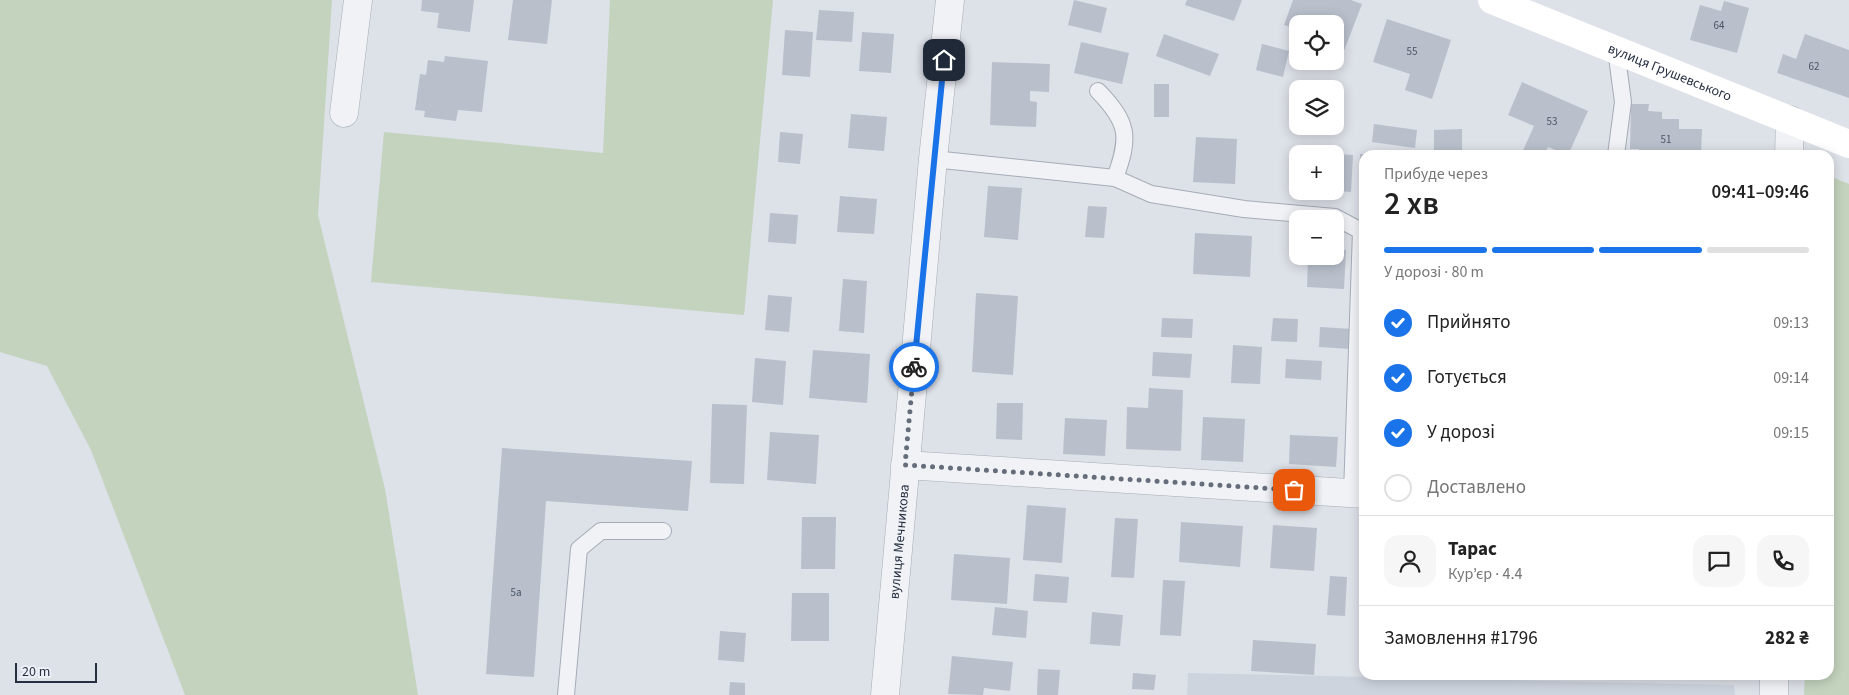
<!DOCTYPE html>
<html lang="uk">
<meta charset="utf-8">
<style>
:root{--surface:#fff;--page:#f6f6f6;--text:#222;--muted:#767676;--line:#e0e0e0;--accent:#1a73e8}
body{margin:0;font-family:"Source Sans 3",sans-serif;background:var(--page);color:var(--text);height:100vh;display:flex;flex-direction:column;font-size:19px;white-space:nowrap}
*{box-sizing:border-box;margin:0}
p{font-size:16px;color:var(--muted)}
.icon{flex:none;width:28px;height:28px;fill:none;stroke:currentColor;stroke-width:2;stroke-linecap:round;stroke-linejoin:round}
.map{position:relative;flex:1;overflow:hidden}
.side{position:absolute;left:1359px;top:150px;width:475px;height:530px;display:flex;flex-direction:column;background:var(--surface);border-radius:15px;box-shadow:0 2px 12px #0003}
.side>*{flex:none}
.tools{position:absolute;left:1289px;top:15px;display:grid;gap:10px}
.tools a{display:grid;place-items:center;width:55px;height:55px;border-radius:10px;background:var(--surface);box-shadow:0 2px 12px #0003;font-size:25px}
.scale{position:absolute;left:15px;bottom:12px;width:82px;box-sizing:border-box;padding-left:5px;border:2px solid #252f40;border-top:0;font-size:14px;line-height:18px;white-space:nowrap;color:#252f40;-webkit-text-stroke:4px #ecf0f6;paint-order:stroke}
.pin{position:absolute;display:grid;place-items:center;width:42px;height:42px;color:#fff;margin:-21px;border-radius:10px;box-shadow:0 2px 8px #0006}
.courier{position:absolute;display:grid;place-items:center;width:50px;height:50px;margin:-25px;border:4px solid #1a73e8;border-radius:50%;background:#fff;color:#222;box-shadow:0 1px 6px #0007}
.summary em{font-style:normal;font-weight:600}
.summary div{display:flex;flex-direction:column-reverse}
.summary{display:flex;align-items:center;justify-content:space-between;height:85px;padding:0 25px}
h1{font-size:32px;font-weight:600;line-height:38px}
.bar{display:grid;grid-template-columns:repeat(4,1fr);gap:8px 5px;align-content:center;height:60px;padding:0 25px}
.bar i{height:6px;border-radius:4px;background:var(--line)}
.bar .active{background:var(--accent)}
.bar p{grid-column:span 4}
.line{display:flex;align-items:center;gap:12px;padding:0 25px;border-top:1px solid var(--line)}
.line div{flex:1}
.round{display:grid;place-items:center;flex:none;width:52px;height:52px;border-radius:15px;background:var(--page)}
ol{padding:0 25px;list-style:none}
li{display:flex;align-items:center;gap:15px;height:55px}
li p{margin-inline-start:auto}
li .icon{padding:5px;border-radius:50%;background:var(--accent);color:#fff;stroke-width:4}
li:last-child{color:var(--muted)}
li i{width:28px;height:28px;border:2px solid var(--line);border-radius:50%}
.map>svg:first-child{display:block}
</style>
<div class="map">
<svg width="1849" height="695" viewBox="0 0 1849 695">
<rect width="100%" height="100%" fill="#dde1e8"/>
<polygon fill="#ced4de" points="1188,673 1734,685 1735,695 1187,695"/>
<g fill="#c3d3bd">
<polygon points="0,0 332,0 318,215 385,489 418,695 185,695 91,450 47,366 0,352"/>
<polygon points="610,0 773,0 744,315 371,282 384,132 603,153"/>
<polygon points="1829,176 1849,184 1849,695 1804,695 1805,675 1829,675"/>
</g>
<g fill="#b9c0cc">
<polygon points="422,0 474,0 470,32 437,28 439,13 421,11"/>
<polygon points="513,0 552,0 547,44 508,40"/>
<polygon points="1074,0 1107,8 1101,33 1068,25"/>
<polygon points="1187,0 1242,0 1234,21 1185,5"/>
<polygon points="1293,0 1351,0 1362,4 1342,56 1335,54 1335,24 1314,22 1313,24 1298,24 1298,30 1284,25"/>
<polygon points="1724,1 1749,8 1737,53 1690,40 1700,5 1721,11"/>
<polygon points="819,10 854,12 852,42 816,40"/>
<polygon points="1387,19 1451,40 1432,99 1405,90 1410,74 1373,62"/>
<polygon points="785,30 813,32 810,77 782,75"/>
<polygon points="862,32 894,34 891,73 859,71"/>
<polygon points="1164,34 1219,54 1210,76 1156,56"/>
<polygon points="1805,34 1849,50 1849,98 1777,73 1783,54 1796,59"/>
<polygon points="1081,42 1129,53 1122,84 1074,73"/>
<polygon points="1262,44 1289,51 1283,77 1256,70"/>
<polygon points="445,56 488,61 482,112 458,110 456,121 424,117 425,111 415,110 420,74 426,75 428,60 444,62"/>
<polygon points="992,62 1050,64 1049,92 1030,91 1030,101 1037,102 1036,127 990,125"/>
<polygon points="1522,82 1588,111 1568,155 1548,147 1544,155 1521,155 1534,126 1508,115"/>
<rect x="1154" y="84" width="15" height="33"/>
<polygon points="1631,104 1649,104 1648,111 1662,112 1662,119 1679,119 1679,129 1702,129 1701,155 1639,155 1639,149 1630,149"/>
<polygon points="851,114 887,117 884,151 848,148"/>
<polygon points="1374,124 1417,130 1415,148 1372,142"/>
<polygon points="1462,129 1462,150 1434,151 1434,130"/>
<polygon points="780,132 803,134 800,164 778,162"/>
<polygon points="1196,137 1237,139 1235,184 1193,182"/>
<polygon points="1335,154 1353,155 1351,192 1335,191"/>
<polygon points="1360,154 1364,154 1364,197 1359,197"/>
<polygon points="988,186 1022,188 1018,240 984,237"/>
<polygon points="840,196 877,199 874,234 837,232"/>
<polygon points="1088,206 1107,207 1104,238 1085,237"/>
<polygon points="770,213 798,215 796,244 768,242"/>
<polygon points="1195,233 1252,236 1250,277 1193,274"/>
<polygon points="1335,249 1346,250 1344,289 1307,287 1308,256 1335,256"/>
<polygon points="843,279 867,281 864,333 839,331"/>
<polygon points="976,293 1018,296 1013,375 972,372"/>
<polygon points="768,295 792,297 789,332 765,330"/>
<polygon points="1162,318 1193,319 1192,338 1161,337"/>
<polygon points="1273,318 1298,319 1297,342 1271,341"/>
<polygon points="1320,327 1353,329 1351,349 1319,347"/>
<polygon points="1233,345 1262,347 1260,384 1231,383"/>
<polygon points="813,350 870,354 867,403 809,398"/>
<polygon points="1153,352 1192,354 1190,378 1152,376"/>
<polygon points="755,358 786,361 783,405 752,402"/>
<polygon points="1286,359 1322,361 1321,380 1285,378"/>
<polygon points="1149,388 1183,390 1181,451 1126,449 1127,407 1148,408"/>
<polygon points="997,403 1023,403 1022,440 996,439"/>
<polygon points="712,404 747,405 744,484 710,483"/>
<polygon points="1203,417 1245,419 1243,462 1201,460"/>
<polygon points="1065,418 1107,420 1105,456 1063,454"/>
<polygon points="770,432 819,435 816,484 767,480"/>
<polygon points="1290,435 1338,437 1336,467 1289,464"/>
<polygon points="502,448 692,461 688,511 546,501 534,677 486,674"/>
<polygon points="1027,505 1066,508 1062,563 1023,560"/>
<polygon points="802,517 836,517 835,569 801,569"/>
<polygon points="1115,518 1138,519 1134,578 1111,577"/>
<polygon points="1181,522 1243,526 1240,567 1179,562"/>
<polygon points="1273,525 1317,528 1314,571 1270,568"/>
<polygon points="954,554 1010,558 1007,604 951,600"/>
<polygon points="1035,574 1069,577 1067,603 1033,601"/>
<polygon points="1330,576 1347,577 1345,616 1327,615"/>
<polygon points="1163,580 1185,581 1181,636 1160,635"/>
<polygon points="792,593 829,593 829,641 791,641"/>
<polygon points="995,607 1028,611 1026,638 992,635"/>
<polygon points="1092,612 1123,615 1120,646 1090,644"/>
<polygon points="720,631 746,633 744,662 718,660"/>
<polygon points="1253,640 1316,644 1314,675 1251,671"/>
<polygon points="952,656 1013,662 1010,691 984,688 983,695 948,694"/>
<polygon points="1038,669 1060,670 1058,695 1037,695"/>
<polygon points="1133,673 1156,675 1154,690 1132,689"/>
<polygon points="730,682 745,683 745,695 729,695"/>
</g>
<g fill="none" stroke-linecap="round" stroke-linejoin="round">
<g stroke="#a6acb6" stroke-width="18">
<g id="lane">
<polyline points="1616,50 1623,102 1616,155"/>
<path d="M933 159 1115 178C1130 137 1129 123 1098 91"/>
<polyline points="1115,178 1151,194 1244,209 1335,217 1361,231 1352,494"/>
<polyline points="566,695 579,549 601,531 663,531"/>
</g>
</g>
<g stroke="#a6acb6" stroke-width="29">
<g id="street">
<polyline points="344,113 358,0"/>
<polyline points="1789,155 1790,120"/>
<polyline points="905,465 1364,494"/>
<path id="s1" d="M885 695 933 159 950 0"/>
<polyline points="1774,695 1774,675"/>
</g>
</g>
<use href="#lane" stroke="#f0f2f6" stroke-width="16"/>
<use href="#street" stroke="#f0f2f6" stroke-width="28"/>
<path stroke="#fff" stroke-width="28" id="s2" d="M1492 0 1849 144"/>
</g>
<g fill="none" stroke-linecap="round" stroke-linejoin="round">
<polyline stroke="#656d7b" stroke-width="5" stroke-dasharray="0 9" points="914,367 905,465 1294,490"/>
<polyline stroke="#1a73e8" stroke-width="6" points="914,367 944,60"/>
</g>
<g text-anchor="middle" stroke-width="4" stroke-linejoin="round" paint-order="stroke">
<g font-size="11" fill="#4a5363">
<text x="1719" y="29">64</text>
<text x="1412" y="55">55</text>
<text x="1814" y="70">62</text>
<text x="1552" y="125">53</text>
<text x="1666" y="143">51</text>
<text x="516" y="596">5а</text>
</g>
<g font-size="14" fill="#252f40" stroke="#ecf0f6">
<text dy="5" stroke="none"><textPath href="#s2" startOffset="192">вулиця Грушевського</textPath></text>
<text dy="5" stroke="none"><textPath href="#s1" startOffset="154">вулиця Мечникова</textPath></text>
</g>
</g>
</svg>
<div class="tools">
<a><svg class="icon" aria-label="locate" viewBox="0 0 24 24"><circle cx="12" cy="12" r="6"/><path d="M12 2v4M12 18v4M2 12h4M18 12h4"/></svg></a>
<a><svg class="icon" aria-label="layers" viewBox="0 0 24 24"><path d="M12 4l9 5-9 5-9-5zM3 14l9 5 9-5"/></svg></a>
<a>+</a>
<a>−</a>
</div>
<div class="scale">20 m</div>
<div class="pin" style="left:1294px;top:490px;background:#ea580c"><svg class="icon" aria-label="bag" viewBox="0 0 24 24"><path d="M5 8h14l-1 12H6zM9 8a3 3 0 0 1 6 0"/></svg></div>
<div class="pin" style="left:944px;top:60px;background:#1f2937"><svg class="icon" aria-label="home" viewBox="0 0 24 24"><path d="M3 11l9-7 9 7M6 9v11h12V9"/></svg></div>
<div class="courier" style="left:914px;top:367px"><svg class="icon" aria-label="bike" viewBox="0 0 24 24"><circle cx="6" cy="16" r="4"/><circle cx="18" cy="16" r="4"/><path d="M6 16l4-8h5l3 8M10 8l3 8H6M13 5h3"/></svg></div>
<section class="side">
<div class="summary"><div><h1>2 хв</h1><p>Прибуде через</p></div><em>09:41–09:46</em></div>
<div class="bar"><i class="active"></i><i class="active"></i><i class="active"></i><i></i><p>У дорозі · 80 m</p></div>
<ol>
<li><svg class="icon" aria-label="check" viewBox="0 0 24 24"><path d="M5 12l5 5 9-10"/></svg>Прийнято<p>09:13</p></li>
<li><svg class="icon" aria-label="check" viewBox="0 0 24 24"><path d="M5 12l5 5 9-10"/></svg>Готується<p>09:14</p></li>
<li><svg class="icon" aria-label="check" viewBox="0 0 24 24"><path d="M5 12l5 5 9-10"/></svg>У дорозі<p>09:15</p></li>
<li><i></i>Доставлено</li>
</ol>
<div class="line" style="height:90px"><a class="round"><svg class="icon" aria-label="person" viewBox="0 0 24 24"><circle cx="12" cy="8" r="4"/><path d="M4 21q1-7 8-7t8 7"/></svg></a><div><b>Тарас</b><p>Кур’єр · 4.4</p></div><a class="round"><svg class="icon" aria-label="chat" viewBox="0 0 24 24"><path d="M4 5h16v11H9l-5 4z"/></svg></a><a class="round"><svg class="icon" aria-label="phone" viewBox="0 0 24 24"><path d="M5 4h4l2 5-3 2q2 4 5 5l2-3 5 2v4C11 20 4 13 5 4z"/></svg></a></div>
<div class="line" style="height:65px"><div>Замовлення #1796</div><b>282 ₴</b></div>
</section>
</div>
